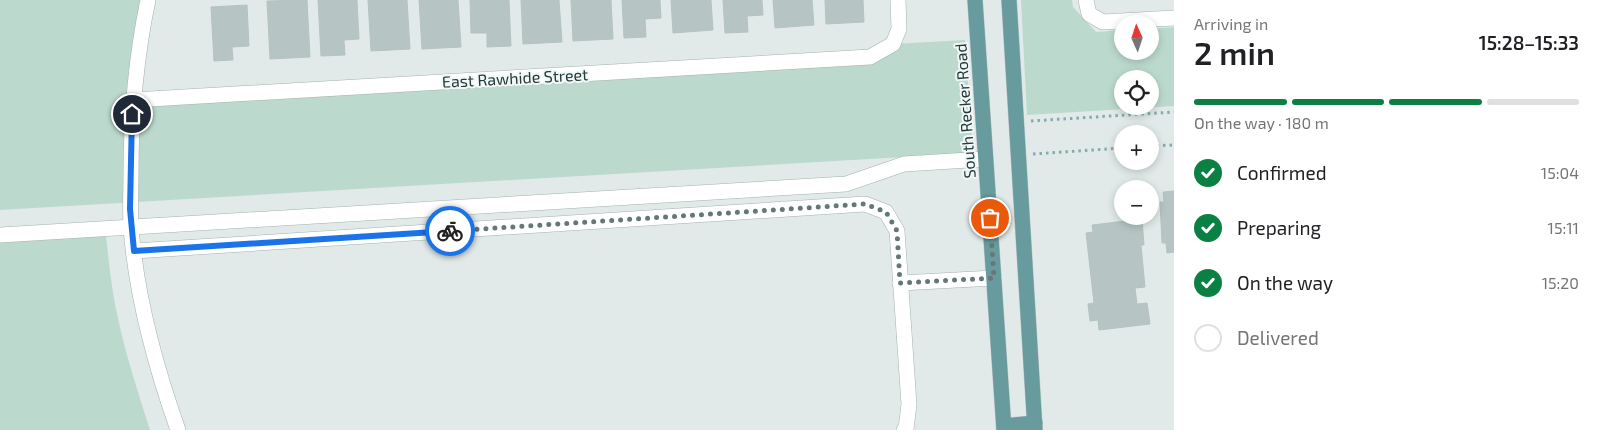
<!DOCTYPE html>
<meta charset="utf-8">
<style>
:root{--surface:#fff;--page:#f6f6f6;--text:#202124;--muted:#757577;--line:#e0e0e0;--accent:#0b8043}
body{margin:0;font-family:"Exo 2",sans-serif;background:var(--page);color:var(--text);height:100vh;display:flex;flex-direction:column;font-size:19px;white-space:nowrap}
*{box-sizing:border-box;margin:0}
p{font-size:16px;color:var(--muted)}
.icon{flex:none;width:28px;height:28px;fill:none;stroke:currentColor;stroke-width:2;stroke-linecap:round;stroke-linejoin:round}
.map{position:relative;flex:1;overflow:hidden}
.drawer{display:flex;flex-direction:column;background:var(--surface);width:425px}
.drawer>*{flex:none}
.needle{width:32px;rotate:357deg}
.tools{position:absolute;left:1114px;top:15px;display:grid;gap:10px}
.tools a{display:grid;place-items:center;width:45px;height:45px;border-radius:50%;background:var(--surface);box-shadow:0 2px 8px #0003;font-size:25px}
.pin{position:absolute;display:grid;place-items:center;width:42px;height:42px;color:#fff;margin:-21px;border:2px solid #fff;border-radius:50%;box-shadow:0 1px 5px #0007}
.courier{position:absolute;display:grid;place-items:center;width:50px;height:50px;margin:-25px;border:4px solid #1a73e8;border-radius:50%;background:#fff;color:#222;box-shadow:0 1px 6px #0007}
.headline em{font-style:normal;font-weight:600}
.headline div{display:flex;flex-direction:column-reverse}
.headline{display:flex;align-items:center;justify-content:space-between;height:85px;padding:0 20px}
h1{font-size:32px;font-weight:600;line-height:38px}
.bar{display:grid;grid-template-columns:repeat(4,1fr);gap:8px 5px;align-content:center;height:60px;padding:0 20px}
.bar i{height:6px;border-radius:4px;background:var(--line)}
.bar .on{background:var(--accent)}
.bar p{grid-column:span 4}
ol{padding:0 20px;list-style:none}
li{display:flex;align-items:center;gap:15px;height:55px}
li p{margin-inline-start:auto}
li .icon{padding:5px;border-radius:50%;background:var(--accent);color:#fff;stroke-width:4}
li:last-child{color:var(--muted)}
li i{width:28px;height:28px;border:2px solid var(--line);border-radius:50%}
main{display:flex;flex:1;min-height:0}
.map>svg:first-child{display:block}
</style>
<main>
<div class="map">
<svg width="1174" height="430" viewBox="0 0 1174 430">
<rect width="100%" height="100%" fill="#e1eae9"/>
<g fill="#bbdacd" fill-rule="evenodd">
<polygon points="0,0 148,0 134,99 870,57 893,44 965,40 973,153 0,210"/>
<path d="M1021 0H1072L1073 7 1096 32 1122 30V51H1150V29L1174 27V106L1027 115ZM1122 79H1150V106H1122Z"/>
<path d="M106 235C109 264 112 294 119 323 127 359 139 395 150 430H0V241Z"/>
</g>
<g fill="#b6c5c3" stroke="#b4c3c2">
<polygon points="307,0 310,57 270,59 267,1"/>
<polygon points="318,0 357,0 359,39 344,40 345,55 321,56"/>
<polygon points="368,0 407,0 410,49 371,51"/>
<polygon points="419,0 458,0 461,47 422,49"/>
<polygon points="470,0 509,0 511,46 487,47 487,33 471,33"/>
<polygon points="521,0 559,0 562,42 523,44"/>
<polygon points="571,0 611,0 613,39 573,41"/>
<polygon points="622,0 660,0 661,18 645,19 646,37 624,38"/>
<polygon points="671,0 711,0 713,30 673,33"/>
<polygon points="723,0 762,0 763,15 747,16 748,32 725,33"/>
<polygon points="773,0 812,0 814,25 775,28"/>
<polygon points="825,0 863,0 864,22 826,24"/>
<polygon points="247,5 249,46 232,47 233,60 214,61 211,7"/>
<polygon points="1174,191 1174,252 1167,253 1166,243 1162,243 1160,202 1164,202 1163,192"/>
<polygon points="1142,219 1144,245 1141,245 1145,287 1135,288 1137,304 1147,303 1150,324 1099,330 1098,320 1090,321 1088,304 1094,303 1086,233 1093,232 1092,225"/>
</g>
<g fill="none" stroke-linecap="round" stroke-linejoin="round">
<g stroke="#a4b1b1" stroke-width="16">
<g id="minor">
<path d="M148 0C136 57 131 115 131 174 131 191 130 209 131 227 136 296 155 365 178 430"/>
<polyline points="1086,0 1089,14 1103,22 1174,18"/>
<polyline points="133,100 870,57 893,44 899,29 898,0"/>
<polyline points="0,235 846,184 904,164 985,159"/>
<polyline points="134,251 865,204 886,212 897,231 909,404 906,429 904,430"/>
<polyline points="900,283 994,278"/>
</g>
</g>
<g stroke="#bdc4c4" stroke-width="16">
<g id="major">
<polyline points="975,0 1004,430"/>
<polyline points="1009,0 1035,430"/>
<polyline points="1004,426 1035,423"/>
</g>
</g>
<g stroke="#83acab" stroke-width="3" stroke-dasharray="2.5 4" stroke-linecap="butt">
<polyline points="1031,121 1174,112"/>
<polyline points="1150,146 1174,145"/>
<polyline points="1033,154 1122,148"/>
</g>
<use href="#minor" stroke="#fff" stroke-width="15"/>
<use href="#major" stroke="#689b9d" stroke-width="15"/>
</g>
<g fill="none" stroke-linecap="round" stroke-linejoin="round">
<polyline stroke="#677" stroke-width="5" stroke-dasharray="0 9" points="450,231 865,204 886,212 897,231 900,283 994,278 990,218"/>
<polyline stroke="#1a73e8" stroke-width="6" points="132,114 130,209 134,251 450,231"/>
</g>
<g text-anchor="middle" stroke-width="4" stroke-linejoin="round" paint-order="stroke">
<g font-size="16" fill="#23393a" stroke="#f1f7f6">
<text transform="translate(515 78) rotate(-3)" y="6">East Rawhide Street</text>
<text transform="translate(965 111) rotate(-94)" y="6">South Recker Road</text>
</g>
</g>
</svg>
<div class="tools">
<a><svg class="needle" viewBox="-14 -14 28 28"><path d="M0-13l5 13h-10z" fill="#e53935"/><path d="M0 13l5-13h-10z" fill="#757577"/></svg></a>
<a><svg class="icon" aria-label="locate" viewBox="0 0 24 24"><circle cx="12" cy="12" r="6"/><path d="M12 2v4M12 18v4M2 12h4M18 12h4"/></svg></a>
<a>+</a>
<a>−</a>
</div>
<div class="pin" style="left:990px;top:218px;background:#ea580c"><svg class="icon" aria-label="bag" viewBox="0 0 24 24"><path d="M5 8h14l-1 12H6zM9 8a3 3 0 0 1 6 0"/></svg></div>
<div class="pin" style="left:132px;top:114px;background:#1f2937"><svg class="icon" aria-label="home" viewBox="0 0 24 24"><path d="M3 11l9-7 9 7M6 9v11h12V9"/></svg></div>
<div class="courier" style="left:450px;top:231px"><svg class="icon" aria-label="bike" viewBox="0 0 24 24"><circle cx="6" cy="16" r="4"/><circle cx="18" cy="16" r="4"/><path d="M6 16l4-8h5l3 8M10 8l3 8H6M13 5h3"/></svg></div>
</div>
<section class="drawer">
<div class="headline"><div><h1>2 min</h1><p>Arriving in</p></div><em>15:28–15:33</em></div>
<div class="bar"><i class="on"></i><i class="on"></i><i class="on"></i><i></i><p>On the way · 180 m</p></div>
<ol>
<li><svg class="icon" aria-label="check" viewBox="0 0 24 24"><path d="M5 12l5 5 9-10"/></svg>Confirmed<p>15:04</p></li>
<li><svg class="icon" aria-label="check" viewBox="0 0 24 24"><path d="M5 12l5 5 9-10"/></svg>Preparing<p>15:11</p></li>
<li><svg class="icon" aria-label="check" viewBox="0 0 24 24"><path d="M5 12l5 5 9-10"/></svg>On the way<p>15:20</p></li>
<li><i></i>Delivered</li>
</ol>
</section>
</main>
